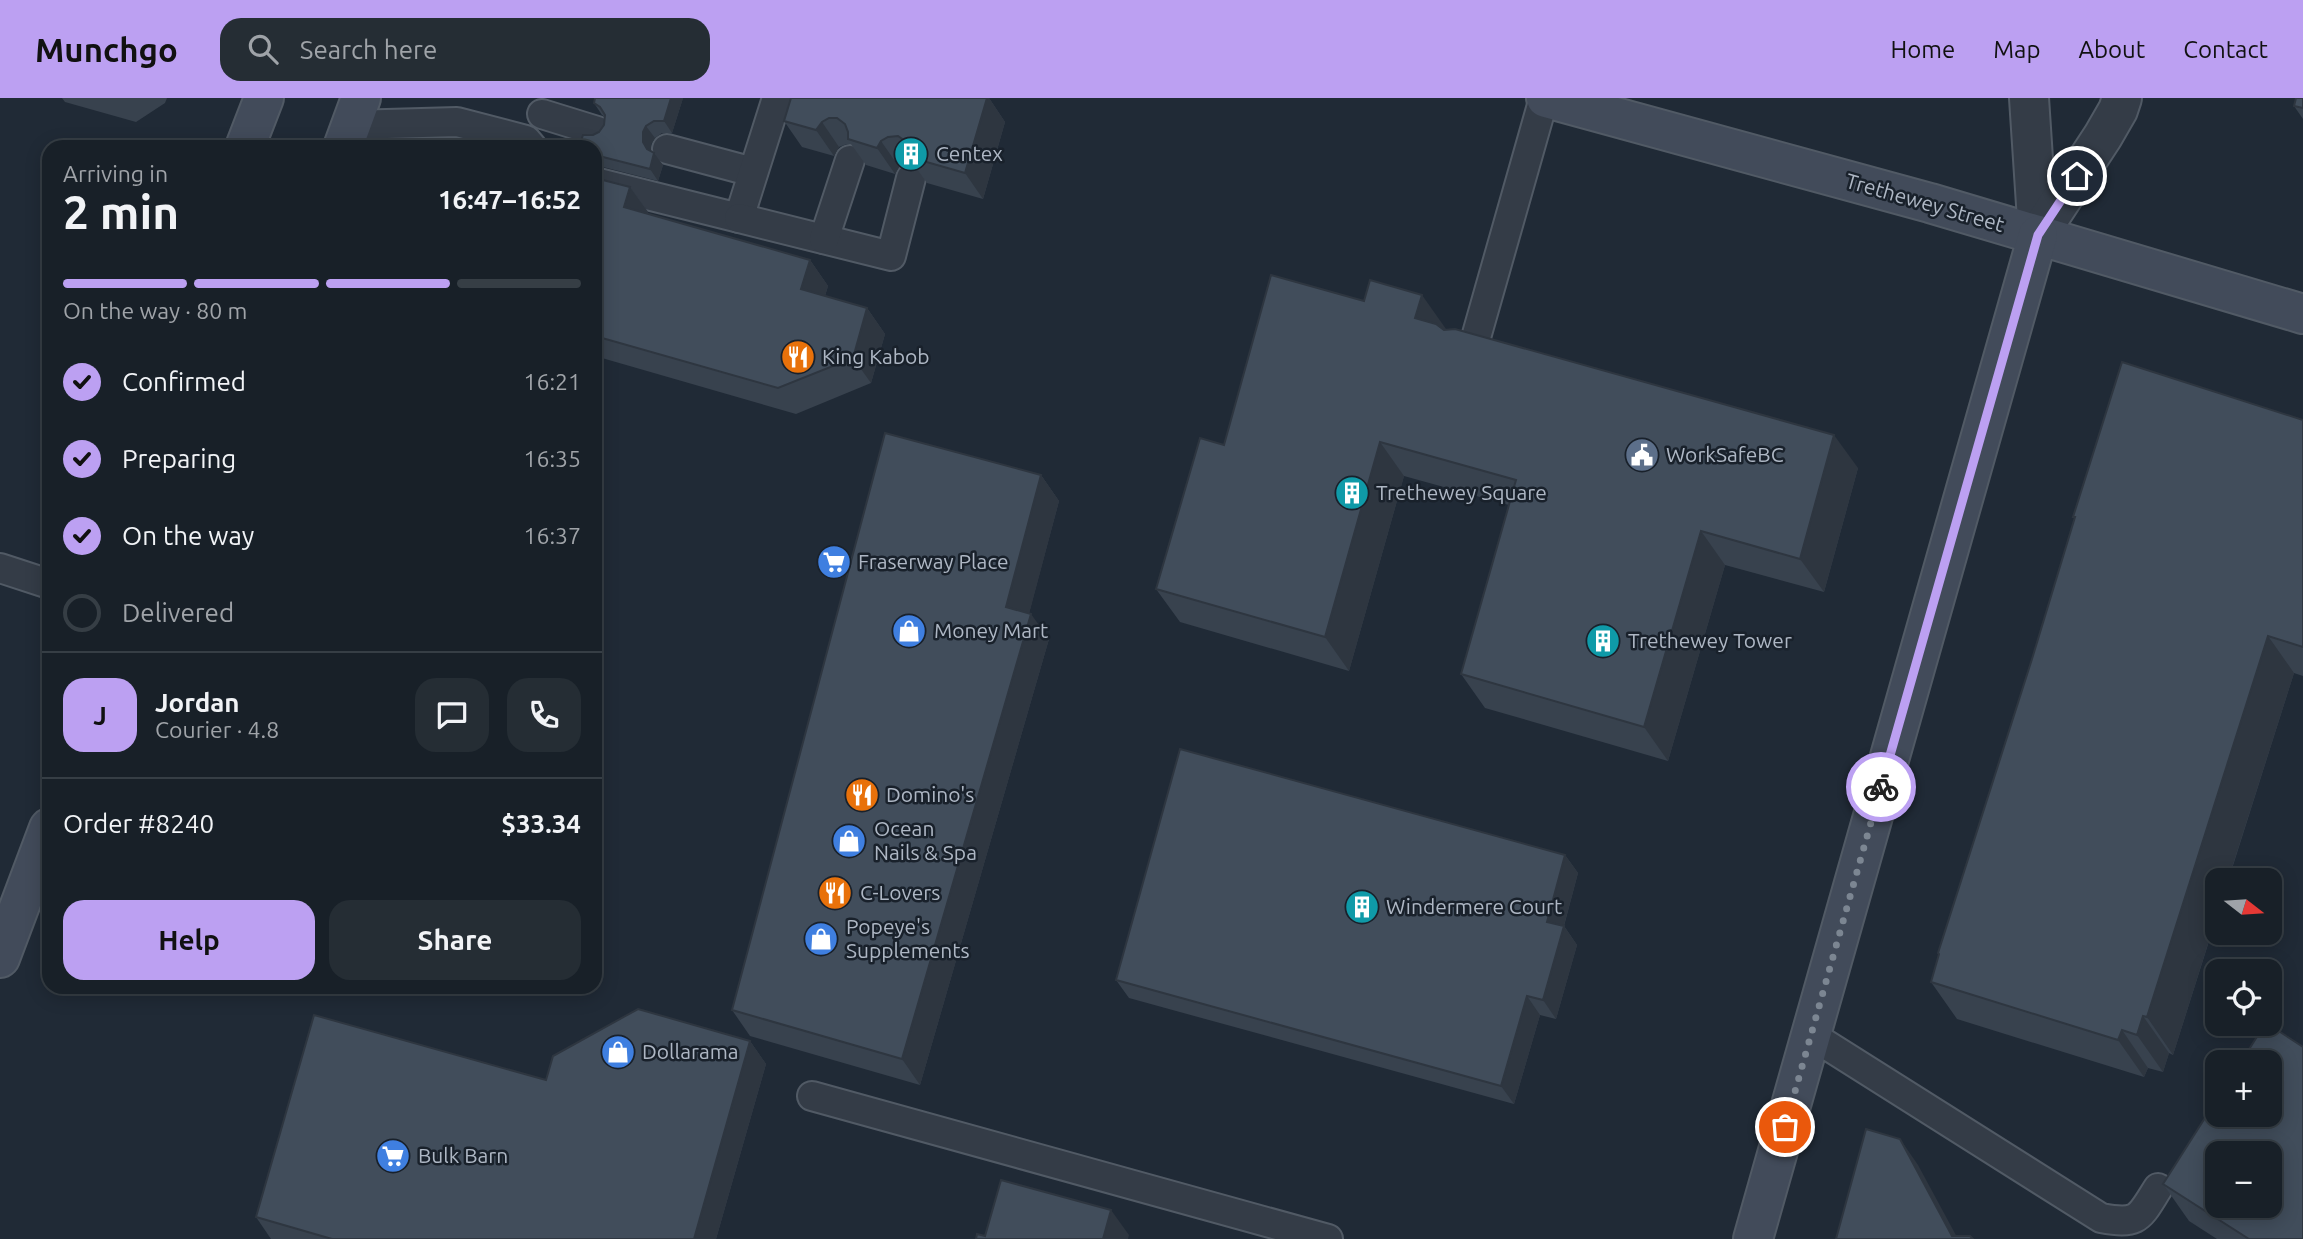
<!DOCTYPE html>
<meta charset="utf-8">
<style>
:root{--surface:#182028;--page:#252d34;--text:#f1f3f6;--muted:#9fa3a8;--line:#363e45;--accent:#bca0f2}
body{margin:0;font-family:Ubuntu,sans-serif;background:var(--page);color:var(--text);height:100vh;display:flex;flex-direction:column;font-size:26px;white-space:nowrap}
*{box-sizing:border-box;margin:0}
p{font-size:23px;color:var(--muted)}
.icon{flex:none;width:38px;height:38px;fill:none;stroke:currentColor;stroke-width:2;stroke-linecap:round;stroke-linejoin:round}
.map{position:relative;flex:1;overflow:hidden}
.side{position:absolute;left:42px;top:42px;width:560px;height:854px;display:flex;flex-direction:column;background:var(--surface);border-radius:21px;box-shadow:0 4px 18px #0003,0 0 0 2px var(--line)}
.side>*{flex:none}
.needle{width:46px;rotate:107deg}
.buttons{position:absolute;left:2205px;top:770px;display:grid;gap:14px}
.buttons a{display:grid;place-items:center;width:77px;height:77px;border-radius:14px;background:var(--surface);box-shadow:0 4px 18px #0003,0 0 0 2px var(--line);font-size:35px}
.pin{position:absolute;display:grid;place-items:center;width:60px;height:60px;color:#fff;margin:-30px;border:4px solid #fff;border-radius:50%;box-shadow:0 2px 7px #0007}
.courier{position:absolute;display:grid;place-items:center;width:70px;height:70px;margin:-35px;border:5px solid #bca0f2;border-radius:50%;background:#fff;color:#222;box-shadow:0 2px 9px #0007}
.summary em{font-style:normal;font-weight:700}
.summary div{display:flex;flex-direction:column-reverse}
.summary{display:flex;align-items:center;justify-content:space-between;height:119px;padding:0 21px}
h1{font-size:46px;font-weight:700;line-height:52px}
.bar{display:grid;grid-template-columns:repeat(4,1fr);gap:10px 7px;align-content:center;height:84px;padding:0 21px}
.bar i{height:9px;border-radius:5px;background:var(--line)}
.bar .current{background:var(--accent)}
.bar p{grid-column:span 4}
.line{display:flex;align-items:center;gap:18px;padding:0 21px;border-top:2px solid var(--line)}
.line div{flex:1}
.round{display:grid;place-items:center;flex:none;width:74px;height:74px;border-radius:21px;background:var(--page)}
ol{padding:0 21px;list-style:none}
li{display:flex;align-items:center;gap:21px;height:77px}
li p{margin-inline-start:auto}
li .icon{padding:7px;border-radius:50%;background:var(--accent);color:#111;stroke-width:4}
li:last-child{color:var(--muted)}
li i{width:38px;height:38px;border:4px solid var(--line);border-radius:50%}
.primary-button{display:flex;gap:14px;margin-top:auto;padding:14px 21px}
.primary-button a{flex:1;height:80px;border-radius:21px;background:var(--accent);color:#111;font-size:28px;font-weight:700;line-height:80px;text-align:center}
.primary-button a+a{background:var(--page);color:var(--text)}
header{display:flex;align-items:center;gap:42px;box-sizing:border-box;height:98px;padding:0 35px;background:var(--accent);color:#111}
header strong{font-size:33px}
nav{display:flex;gap:38px;margin-inline-start:auto;font-size:24px}
.search{width:490px;height:63px;background:var(--page);display:flex;align-items:center;gap:18px;box-sizing:border-box;padding:0 24px;border-radius:21px;color:var(--muted);font-size:26px}
.map>svg:first-child{display:block}
</style>
<header>
<strong>Munchgo</strong>
<div class="search"><svg class="icon" aria-label="search" viewBox="0 0 24 24"><circle cx="10" cy="10" r="6"/><path d="M15 15l6 6"/></svg>Search here</div>
<nav><a>Home</a><a>Map</a><a>About</a><a>Contact</a></nav>
</header>
<div class="map">
<svg width="2303" height="1141" viewBox="0 0 2303 1141">
<rect width="100%" height="100%" fill="#202a36"/>
<g fill="none" stroke-linecap="round" stroke-linejoin="round">
<g stroke="#515a65" stroke-width="32">
<g id="lane">
<polyline points="542,16 597,33"/>
<polyline points="351,27 457,24 526,42 532,49"/>
<polyline points="667,51 753,74"/>
<polyline points="595,84 739,120 777,0"/>
<polyline points="739,120 891,158 911,80"/>
<polyline points="824,141 850,62"/>
<polyline points="1473,250 1544,0"/>
<polyline points="0,470 49,486"/>
<path d="M1811 937 2101 1120C2139 1127 2139 1120 2158 1090"/>
<polyline points="812,998 1328,1141"/>
</g>
</g>
<g stroke="#515a65" stroke-width="42">
<g id="street">
<polyline points="2029,0 2038,137"/>
<polyline points="2038,137 2103,38 2118,12 2122,0"/>
</g>
</g>
<g stroke="#515a65" stroke-width="42">
<g id="secondary">
<polyline points="1546,0 1930,105 2303,216"/>
<polyline points="245,49 264,0"/>
<polyline points="343,49 361,0"/>
<polyline points="0,860 49,730"/>
<polyline points="1753,1141 2038,137"/>
</g>
</g>
<use href="#lane" stroke="#343c47" stroke-width="28"/>
<use href="#street" stroke="#343c47" stroke-width="38"/>
<use href="#secondary" stroke="#424b5a" stroke-width="38"/>
</g>
<g fill="#38424e">
<polygon points="62,0 167,0 165,5 136,24 65,4"/>
<polygon points="683,0 672,35 662,35 655,40 651,46 651,53 663,67 658,83 599,68 595,68 595,49 593,37 599,34 604,27 605,19 602,17 594,5"/>
<polygon points="791,0 989,0 1005,24 983,101 927,85 912,64 906,64 899,69 895,76 866,67 851,46 847,46 839,49 834,58 802,49 784,23"/>
<polygon points="2303,0 2303,21 2294,8"/>
<polygon points="595,80 630,89 648,114 648,116 810,162 828,188 825,198 867,210 885,236 871,285 796,316 595,258"/>
<polygon points="1446,231 1445,232 1858,370 1824,494 1725,467 1668,663 1485,610 1461,576 1509,407 1404,378 1349,573 1180,524 1156,491"/>
<polygon points="2303,322 2303,578 2294,575 2173,957 2169,955 2163,974 2148,970 2144,979 1957,921 1931,884 1939,857 1938,855 2032,561 2075,420 2073,419"/>
<polygon points="1041,377 1059,403 1029,515 1049,541 920,987 750,938 732,912"/>
<polygon points="1565,757 1578,775 1564,828 1577,847 1556,921 1540,917 1514,1006 1129,900 1116,882"/>
<polygon points="750,943 766,966 716,1141 271,1141 256,1119 546,982"/>
<polygon points="2163,1086 2303,1141 2217,1141 2189,1123"/>
</g>
<g fill="#2e3640">
<polygon points="671,0 683,0 672,35 664,23"/>
<polygon points="987,0 989,0 1005,24 983,101 965,75"/>
<polygon points="822,24 839,49 834,58 816,32"/>
<polygon points="646,28 655,40 651,46 651,56 654,55 663,67 658,83 650,71 643,44 643,34"/>
<polygon points="881,43 899,69 895,76 877,50"/>
<polygon points="630,89 648,114 642,135 624,109"/>
<polygon points="810,162 828,188 819,217 801,191"/>
<polygon points="1422,197 1446,231 1439,254 1415,220"/>
<polygon points="867,210 885,236 871,285 853,260"/>
<polygon points="1834,337 1858,370 1824,494 1800,461"/>
<polygon points="1380,344 1404,378 1349,573 1325,539"/>
<polygon points="1041,377 1059,403 1024,535 1006,509"/>
<polygon points="1701,433 1725,467 1668,663 1644,629"/>
<polygon points="1031,516 1049,541 920,987 902,961"/>
<polygon points="2268,538 2294,575 2228,782 2217,782 2217,817 2173,957 2147,919"/>
<polygon points="1565,757 1578,775 1560,842 1547,824"/>
<polygon points="1564,828 1577,847 1556,921 1543,902"/>
<polygon points="1527,898 1540,917 1514,1006 1501,988"/>
<polygon points="2143,918 2169,955 2163,974 2137,937"/>
<polygon points="2122,932 2148,970 2144,979 2118,942"/>
<polygon points="750,943 766,966 716,1141 694,1141"/>
<polygon points="1900,1041 1918,1067 1958,1141 1954,1141"/>
<polygon points="1111,1112 1129,1137 1128,1141 1103,1141"/>
</g>
<g fill="#414d5b" stroke="#2e3640" stroke-width="2" fill-rule="evenodd">
<polygon points="595,0 671,0 664,23 654,23 646,28 643,34 643,44 647,51 654,55 650,71 595,57 595,49 579,49 583,37 593,37 599,34 604,27 605,17 600,9 594,5"/>
<polygon points="791,0 987,0 965,75 909,59 909,49 905,43 898,38 888,39 881,43 877,50 848,41 848,34 845,26 837,20 829,20 822,24 816,32 784,23"/>
<polygon points="2296,0 2303,0 2303,10 2294,8"/>
<polygon points="595,80 630,89 624,109 810,162 801,191 867,210 853,260 778,290 595,238"/>
<polygon points="1271,177 1364,203 1370,182 1422,197 1415,220 1436,226 1444,232 1455,231 1834,337 1800,461 1701,433 1644,629 1461,576 1516,382 1380,344 1325,539 1156,491 1200,340 1224,347"/>
<polygon points="2122,264 2303,322 2303,549 2268,538 2147,919 2143,918 2137,937 2122,932 2118,942 1931,884 1939,856 1938,855 2032,561 2075,419 2073,419"/>
<polygon points="885,335 1041,377 1006,509 1031,516 902,961 732,912"/>
<polygon points="1180,651 1565,757 1547,824 1564,828 1543,902 1527,898 1501,988 1116,882"/>
<polygon points="638,911 750,943 694,1141 332,1141 256,1119 314,917 546,982 553,958"/>
<path d="M2265 926H2268L2303 949V1141H2249L2163 1086 2217 1001V1017H2270V964H2241ZM2217 1055H2270V1108H2217Z"/>
<polygon points="1866,1031 1900,1041 1952,1138 1970,1138 1973,1141 1836,1141"/>
<polygon points="1001,1082 1111,1112 1103,1141 976,1141 977,1136 985,1138"/>
</g>
<g fill="none" stroke-linecap="round" stroke-linejoin="round">
<polyline stroke="#7c8692" stroke-width="7" stroke-dasharray="0 12.6" points="1785,1029 1881,689"/>
<polyline stroke="#bca0f2" stroke-width="9" points="1881,689 2038,137 2077,78"/>
</g>
<defs>
<g id="building-disc" transform="scale(1.75)"><circle r="9.5" fill="#0f9aa8" stroke="#19212b"/><path d="M-4-6H4V6H1V3H-1V6H-4ZM-2.5-4.3h1.7v1.8h-1.7ZM.8-4.3h1.7v1.8H.8ZM-2.5-1h1.7V.8h-1.7ZM.8-1h1.7V.8H.8Z" fill="#fff"/></g>
<g id="restaurant-disc" transform="scale(1.75)"><circle r="9.5" fill="#e8710a" stroke="#19212b"/><path d="M-5-6h1v4h1v-4h1v4h1v-4h1v5L-1.5 .5V6h-2V.5L-5-1ZM5-6V6H3V1.5H1.5Q1.5-4 5-6Z" fill="#fff"/></g>
<g id="civic-disc" transform="scale(1.75)"><circle r="9.5" fill="#5c6f8a" stroke="#19212b"/><path d="M-.6-6.5H3V-4.5H.6V-3L4-1V1h2V6H-6V1h2V-1L-.6-3ZM-1.2 2.5V6h2.4V2.5Z" fill="#fff"/></g>
<g id="supermarket-disc" transform="scale(1.75)"><circle r="9.5" fill="#3f7fe0" stroke="#19212b"/><path d="M-6-5.5h2.5l.6 2H6L4.5 2H-2.5L-4.4-4H-6ZM-1.5 3.2a1.3 1.3 0 1 0 .1 0ZM3 3.2a1.3 1.3 0 1 0 .1 0Z" fill="#fff"/></g>
<g id="shop-disc" transform="scale(1.75)"><circle r="9.5" fill="#3f7fe0" stroke="#19212b"/><path d="M-5-2.5h2.3a2.7 3.5 0 0 1 5.4 0H5L5.5 6h-11ZM-1.5-2.5h3a1.5 2.3 0 0 0-3 0Z" fill="#fff"/></g>
</defs>
<g fill-rule="evenodd">
<use href="#building-disc" x="911" y="56"/>
<use href="#restaurant-disc" x="798" y="259"/>
<use href="#civic-disc" x="1642" y="357"/>
<use href="#building-disc" x="1352" y="395"/>
<use href="#supermarket-disc" x="834" y="464"/>
<use href="#shop-disc" x="909" y="533"/>
<use href="#building-disc" x="1603" y="543"/>
<use href="#restaurant-disc" x="862" y="697"/>
<use href="#shop-disc" x="849" y="743"/>
<use href="#restaurant-disc" x="835" y="795"/>
<use href="#building-disc" x="1362" y="809"/>
<use href="#shop-disc" x="821" y="841"/>
<use href="#shop-disc" x="618" y="954"/>
<use href="#supermarket-disc" x="393" y="1058"/>
</g>
<g text-anchor="middle" stroke-width="5" stroke-linejoin="round" paint-order="stroke">
<g font-size="21" fill="#aeb7c4" stroke="#19212b" text-anchor="start">
<text x="936" y="63">Centex</text>
<text x="822" y="266">King Kabob</text>
<text x="1666" y="364">WorkSafeBC</text>
<text x="1376" y="402">Trethewey Square</text>
<text x="858" y="471">Fraserway Place</text>
<text x="934" y="540">Money Mart</text>
<text x="1628" y="550">Trethewey Tower</text>
<text x="886" y="704">Domino's</text>
<text x="874" y="738">Ocean<tspan x="874" dy="24">Nails &amp; Spa</tspan></text>
<text x="860" y="802">C-Lovers</text>
<text x="1386" y="816">Windermere Court</text>
<text x="846" y="836">Popeye's<tspan x="846" dy="24">Supplements</tspan></text>
<text x="642" y="961">Dollarama</text>
<text x="418" y="1065">Bulk Barn</text>
</g>
<g font-size="21" fill="#aeb7c4" stroke="#19212b">
<text transform="translate(1925 105) rotate(16)" y="7">Trethewey Street</text>
</g>
</g>
</svg>
<div class="buttons">
<a><svg class="needle" viewBox="-14 -14 28 28"><path d="M0-13l5 13h-10z" fill="#e53935"/><path d="M0 13l5-13h-10z" fill="#9fa3a8"/></svg></a>
<a><svg class="icon" aria-label="locate" viewBox="0 0 24 24"><circle cx="12" cy="12" r="6"/><path d="M12 2v4M12 18v4M2 12h4M18 12h4"/></svg></a>
<a>+</a>
<a>−</a>
</div>
<div class="pin" style="left:1785px;top:1029px;background:#ea580c"><svg class="icon" aria-label="bag" viewBox="0 0 24 24"><path d="M5 8h14l-1 12H6zM9 8a3 3 0 0 1 6 0"/></svg></div>
<div class="pin" style="left:2077px;top:78px;background:#1f2937"><svg class="icon" aria-label="home" viewBox="0 0 24 24"><path d="M3 11l9-7 9 7M6 9v11h12V9"/></svg></div>
<div class="courier" style="left:1881px;top:689px"><svg class="icon" aria-label="bike" viewBox="0 0 24 24"><circle cx="6" cy="16" r="4"/><circle cx="18" cy="16" r="4"/><path d="M6 16l4-8h5l3 8M10 8l3 8H6M13 5h3"/></svg></div>
<section class="side">
<div class="summary"><div><h1>2 min</h1><p>Arriving in</p></div><em>16:47–16:52</em></div>
<div class="bar"><i class="current"></i><i class="current"></i><i class="current"></i><i></i><p>On the way · 80 m</p></div>
<ol>
<li><svg class="icon" aria-label="check" viewBox="0 0 24 24"><path d="M5 12l5 5 9-10"/></svg>Confirmed<p>16:21</p></li>
<li><svg class="icon" aria-label="check" viewBox="0 0 24 24"><path d="M5 12l5 5 9-10"/></svg>Preparing<p>16:35</p></li>
<li><svg class="icon" aria-label="check" viewBox="0 0 24 24"><path d="M5 12l5 5 9-10"/></svg>On the way<p>16:37</p></li>
<li><i></i>Delivered</li>
</ol>
<div class="line" style="height:126px"><b class="round" style="background:var(--accent);color:#111">J</b><div><b>Jordan</b><p>Courier · 4.8</p></div><a class="round"><svg class="icon" aria-label="chat" viewBox="0 0 24 24"><path d="M4 5h16v11H9l-5 4z"/></svg></a><a class="round"><svg class="icon" aria-label="phone" viewBox="0 0 24 24"><path d="M5 4h4l2 5-3 2q2 4 5 5l2-3 5 2v4C11 20 4 13 5 4z"/></svg></a></div>
<div class="line" style="height:91px"><div>Order #8240</div><b>$33.34</b></div>
<div class="primary-button"><a>Help</a><a>Share</a></div>
</section>
</div>
